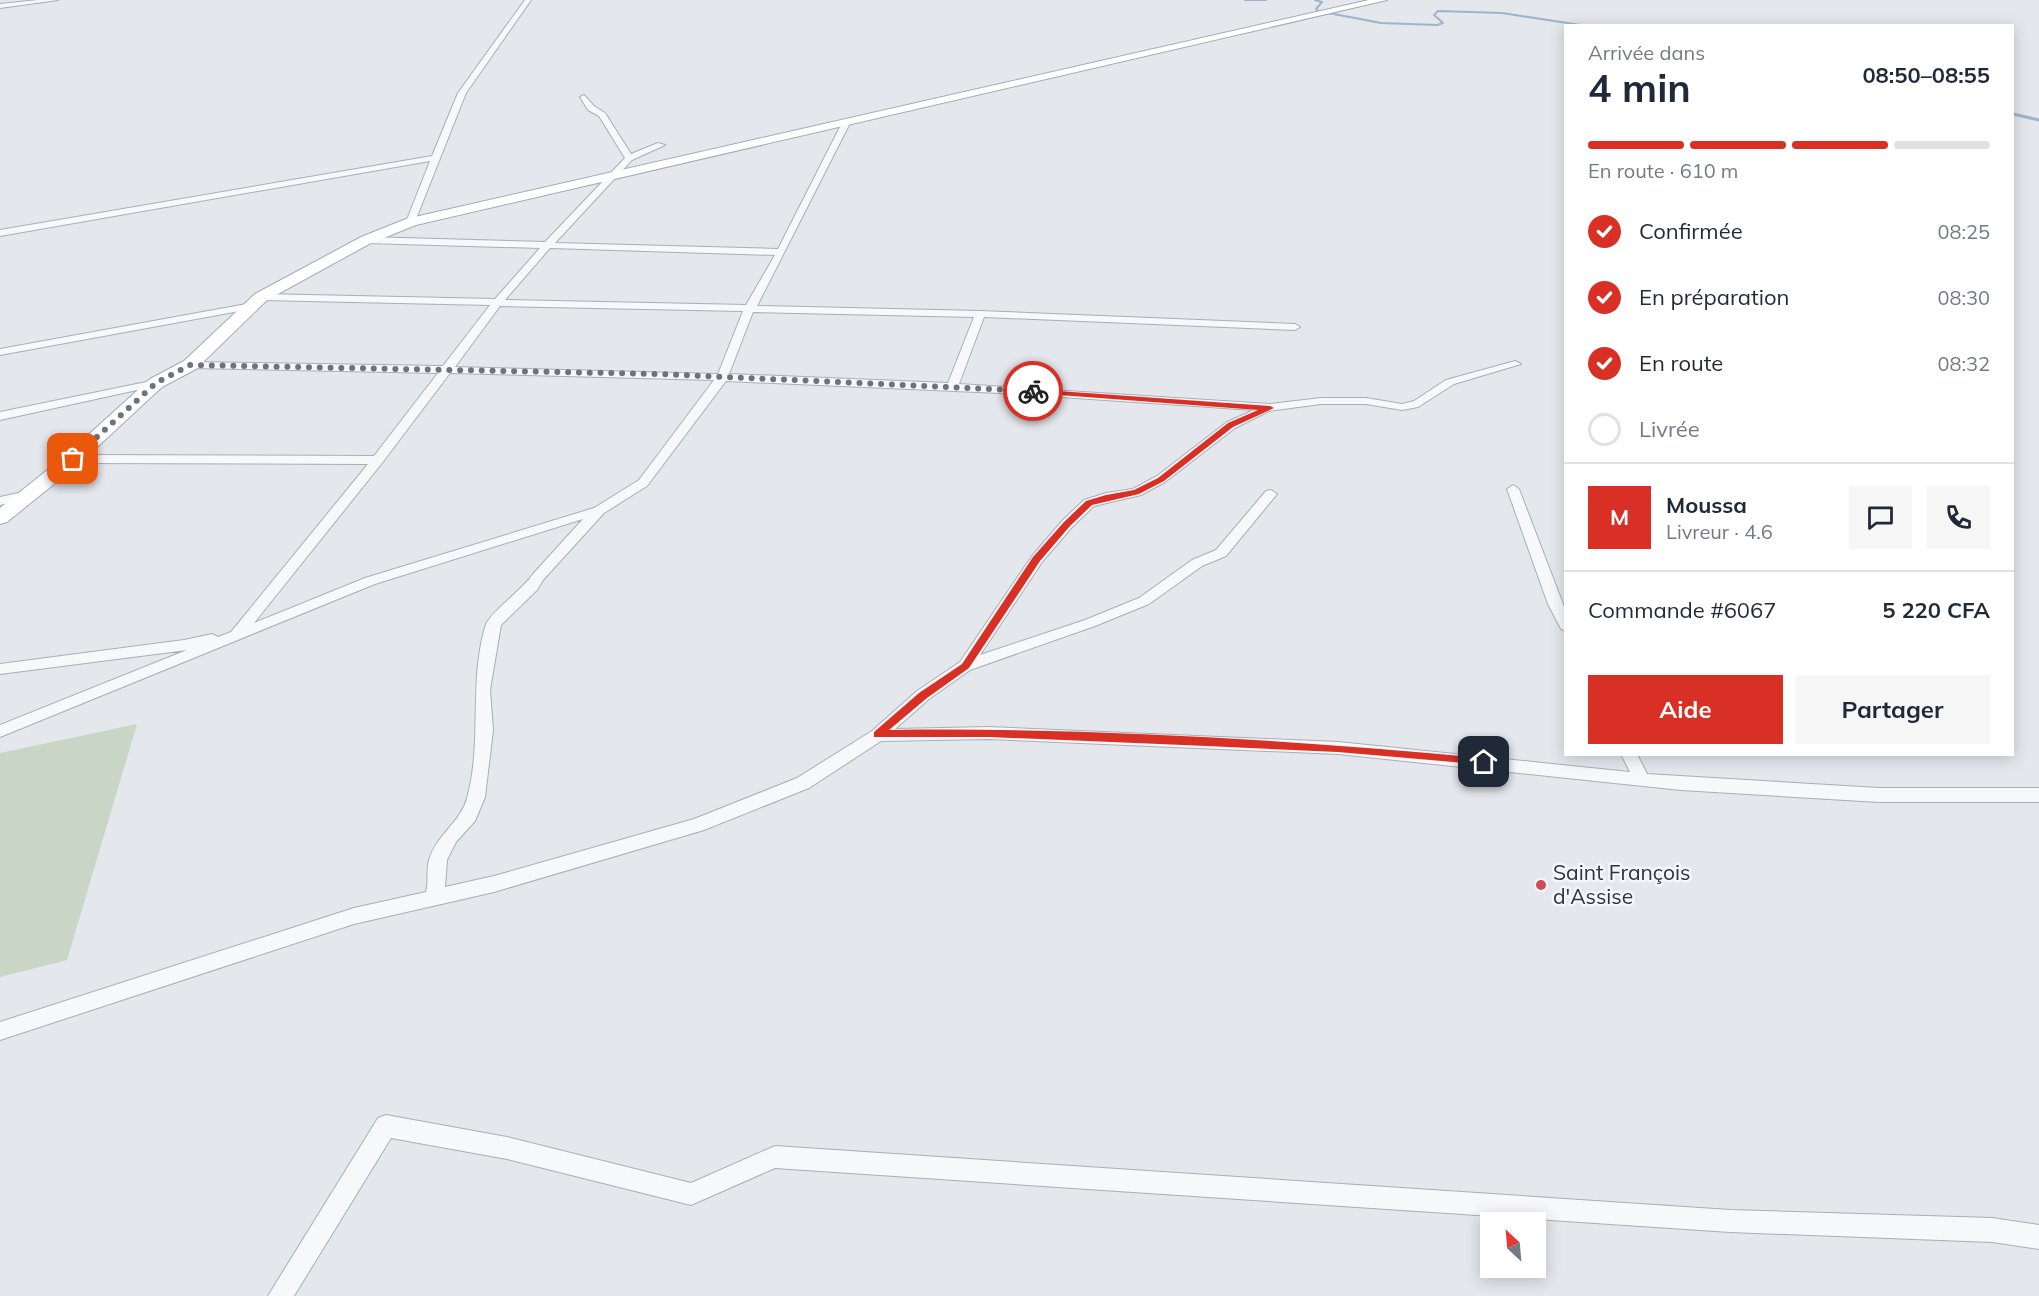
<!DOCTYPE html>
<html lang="fr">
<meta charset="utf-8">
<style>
:root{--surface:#fff;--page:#f6f6f7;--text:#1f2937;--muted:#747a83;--line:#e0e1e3;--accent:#d93025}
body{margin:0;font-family:Mulish,sans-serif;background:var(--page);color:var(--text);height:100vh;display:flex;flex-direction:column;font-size:22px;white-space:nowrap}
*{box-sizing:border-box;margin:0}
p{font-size:20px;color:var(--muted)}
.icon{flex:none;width:33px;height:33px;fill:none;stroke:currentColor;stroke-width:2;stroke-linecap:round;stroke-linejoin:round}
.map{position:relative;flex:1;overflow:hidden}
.side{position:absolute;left:1564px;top:24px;width:450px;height:732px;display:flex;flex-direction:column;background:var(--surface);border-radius:0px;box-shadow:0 3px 15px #0003}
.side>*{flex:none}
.needle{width:39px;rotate:334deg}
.buttons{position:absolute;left:1480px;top:1212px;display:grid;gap:12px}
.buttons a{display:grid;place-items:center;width:66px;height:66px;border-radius:0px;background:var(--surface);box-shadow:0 3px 15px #0003;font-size:30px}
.pin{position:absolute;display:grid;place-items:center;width:51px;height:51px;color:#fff;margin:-26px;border-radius:12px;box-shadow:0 3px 9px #0006}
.courier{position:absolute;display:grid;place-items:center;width:60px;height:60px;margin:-30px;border:4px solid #d93025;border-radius:50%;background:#fff;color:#222;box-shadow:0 2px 8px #0007}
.head em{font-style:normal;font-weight:700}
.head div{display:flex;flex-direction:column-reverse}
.head{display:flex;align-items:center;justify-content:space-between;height:102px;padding:0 24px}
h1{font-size:39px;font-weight:700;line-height:45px}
.bar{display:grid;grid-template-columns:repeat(4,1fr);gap:9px 6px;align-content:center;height:72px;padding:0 24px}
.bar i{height:8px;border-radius:4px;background:var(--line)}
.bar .selected{background:var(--accent)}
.bar p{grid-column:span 4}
.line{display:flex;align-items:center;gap:15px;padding:0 24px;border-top:2px solid var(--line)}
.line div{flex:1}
.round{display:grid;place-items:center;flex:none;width:63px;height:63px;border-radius:0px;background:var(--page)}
ol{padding:0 24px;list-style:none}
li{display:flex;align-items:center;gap:18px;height:66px}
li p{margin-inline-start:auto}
li .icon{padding:6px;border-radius:50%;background:var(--accent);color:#fff;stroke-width:4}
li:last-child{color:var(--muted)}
li i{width:33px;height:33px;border:3px solid var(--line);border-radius:50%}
.button{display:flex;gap:12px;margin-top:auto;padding:12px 24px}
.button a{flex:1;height:69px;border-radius:0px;background:var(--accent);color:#fff;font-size:24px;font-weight:700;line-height:69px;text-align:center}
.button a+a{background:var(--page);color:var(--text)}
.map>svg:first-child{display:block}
</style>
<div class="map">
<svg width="2039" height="1296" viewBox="0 0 2039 1296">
<rect width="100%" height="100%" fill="#e4e7ec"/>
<polygon fill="#c9d6c5" points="137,724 67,960 0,977 0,753"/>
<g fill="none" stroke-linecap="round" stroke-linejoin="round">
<g stroke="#9fb4cc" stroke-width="2">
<polyline points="1245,0 1266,0"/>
<polyline points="1315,0 1322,2 1316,9 1318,11 1381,23 1437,25 1443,23 1434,15 1438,11 1502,13 1587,26"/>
</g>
<polyline stroke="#9fb4cc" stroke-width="3" points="2013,114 2039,120"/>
<g stroke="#a9aeb7" stroke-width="2">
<g id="minor">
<polygon points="38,0 58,0 0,8 0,4"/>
<polygon points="525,0 531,0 466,93 414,224 406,222 430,161 0,236 0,230 432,156 458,93"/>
<path d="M584 95 594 106 605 113 631 154 658 143 665 145 632 160 555 243 778 249 842 123 846 121 850 123 757 306 980 311 1295 324 1300 327 1295 330 984 317 959 384 1270 404 1321 398H1366L1402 404 1414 401 1446 380 1515 361 1521 364 1454 384 1418 407 1402 410 1366 404H1321L1269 411 1235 428 1165 482 1141 495 1094 506 1072 527 1042 562 980 655 1085 620 1139 598 1192 560 1216 550 1266 491 1271 490 1277 494 1226 556 1202 566 1149 604 1095 626 970 670 929 699 895 729 989 727 1338 742 1630 772 1621 754H1637L1647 774 1879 788H2039V802H1879L1681 790 1338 754 989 739 881 741 809 788 704 830 494 892 354 924 0 1040V1022L354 908 426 892C429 882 426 870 429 860 436 835 461 822 467 798 483 741 468 681 486 624 491 612 523 589 533 574L583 519 375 584 0 737V725L187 650 0 674V664L184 640 212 634 218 637 231 632 368 464 73 463 67 459 73 455 374 456 438 373 190 368 184 365 190 362 443 366 490 305 261 300 256 297 261 294 495 299 540 248 366 243 361 240 366 237 545 242 625 158 599 116 588 110 580 97ZM550 248 775 255 746 305 505 300ZM500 306 743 311 718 374 455 367ZM753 312 974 317 948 383 729 374ZM450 373 714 380 639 480 594 508 365 578 254 623 382 463ZM726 381 1000 393 1254 410 1227 422 1157 476 1133 489 1106 493 1084 500 1062 521 1032 556 960 662 917 691 872 731 797 778 694 819 494 876 445 887 447 860 456 842 475 821 485 797 493 730 490 690 501 625 537 590 543 580 604 513 647 486Z"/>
<polygon points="252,303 257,306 256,308 0,355 0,349"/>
<polygon points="156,380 160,381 160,385 0,420 0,412"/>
<polygon points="1513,485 1519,489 1566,612 1566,631 1561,629 1548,604 1507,489"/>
<polygon points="27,491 32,492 33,495 32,498 0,505 0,497"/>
<polygon points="386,1115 507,1137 691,1183 775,1146 1730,1210 1992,1218 2039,1225 2039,1249 1992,1242 1730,1232 775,1168 691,1205 507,1159 391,1138 294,1296 268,1296 378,1118"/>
</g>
</g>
<g stroke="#a3abb8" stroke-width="2">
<polygon id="primary" points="1369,0 1387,0 416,225 371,243 267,300 196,369 162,387 80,463 7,522 0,524 0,508 66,455 150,379 184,361 255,294 361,237 406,219"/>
</g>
<use href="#minor" fill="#f7f8fa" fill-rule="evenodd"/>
<use href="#primary" fill="#fff" fill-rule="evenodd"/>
</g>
<path fill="#d93025" d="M1030 389 1270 406 1274 408 1233 427 1164 481 1139 494 1092 505 1070 526 1040 561 969 668 927 698 889 730C1088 727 1287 740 1484 758L1488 760V765L1338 752 1207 746 989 737H874V732L919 693 962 664 1033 557 1064 522 1086 501 1106 495 1134 490 1158 478 1228 423 1258 410 1033 393Z"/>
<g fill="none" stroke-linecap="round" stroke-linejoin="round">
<polyline stroke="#6c737f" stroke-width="6" stroke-dasharray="0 10.8" points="73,459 156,383 190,365 661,374 1033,391"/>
</g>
<circle fill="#d1495b" stroke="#f4f6f9" stroke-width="2" cx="1541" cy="885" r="6"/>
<g text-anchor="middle" stroke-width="5" stroke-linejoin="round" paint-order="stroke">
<g font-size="21" fill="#2b3445" stroke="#f4f6f9" text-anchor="start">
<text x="1553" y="880">Saint François<tspan x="1553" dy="24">d'Assise</tspan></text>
</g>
</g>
</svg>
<div class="buttons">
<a><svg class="needle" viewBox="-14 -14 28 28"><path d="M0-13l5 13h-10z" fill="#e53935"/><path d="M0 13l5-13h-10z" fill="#747a83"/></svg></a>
</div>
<div class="pin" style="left:73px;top:459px;background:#ea580c"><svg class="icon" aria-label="bag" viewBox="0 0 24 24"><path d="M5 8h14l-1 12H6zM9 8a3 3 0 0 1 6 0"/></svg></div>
<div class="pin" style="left:1484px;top:762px;background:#1f2937"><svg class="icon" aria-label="home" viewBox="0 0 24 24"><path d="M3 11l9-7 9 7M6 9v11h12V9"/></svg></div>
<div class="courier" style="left:1033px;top:391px"><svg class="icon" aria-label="bike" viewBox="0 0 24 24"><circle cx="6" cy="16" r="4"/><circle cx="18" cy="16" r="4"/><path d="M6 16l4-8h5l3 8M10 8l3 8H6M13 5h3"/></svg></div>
<section class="side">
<div class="head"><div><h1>4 min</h1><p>Arrivée dans</p></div><em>08:50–08:55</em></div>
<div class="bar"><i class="selected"></i><i class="selected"></i><i class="selected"></i><i></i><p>En route · 610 m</p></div>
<ol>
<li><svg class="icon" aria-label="check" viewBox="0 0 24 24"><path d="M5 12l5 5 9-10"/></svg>Confirmée<p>08:25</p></li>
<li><svg class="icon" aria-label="check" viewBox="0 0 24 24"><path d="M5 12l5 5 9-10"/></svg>En préparation<p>08:30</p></li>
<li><svg class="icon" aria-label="check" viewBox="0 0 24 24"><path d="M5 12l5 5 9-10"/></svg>En route<p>08:32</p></li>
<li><i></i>Livrée</li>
</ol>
<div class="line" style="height:108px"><b class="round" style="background:var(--accent);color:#fff">M</b><div><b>Moussa</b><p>Livreur · 4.6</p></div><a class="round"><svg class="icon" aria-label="chat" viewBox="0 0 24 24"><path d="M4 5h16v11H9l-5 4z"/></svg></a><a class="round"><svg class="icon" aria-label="phone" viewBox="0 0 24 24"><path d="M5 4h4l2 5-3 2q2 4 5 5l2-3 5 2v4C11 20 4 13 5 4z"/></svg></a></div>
<div class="line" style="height:78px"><div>Commande #6067</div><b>5 220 CFA</b></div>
<div class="button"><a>Aide</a><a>Partager</a></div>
</section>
</div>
